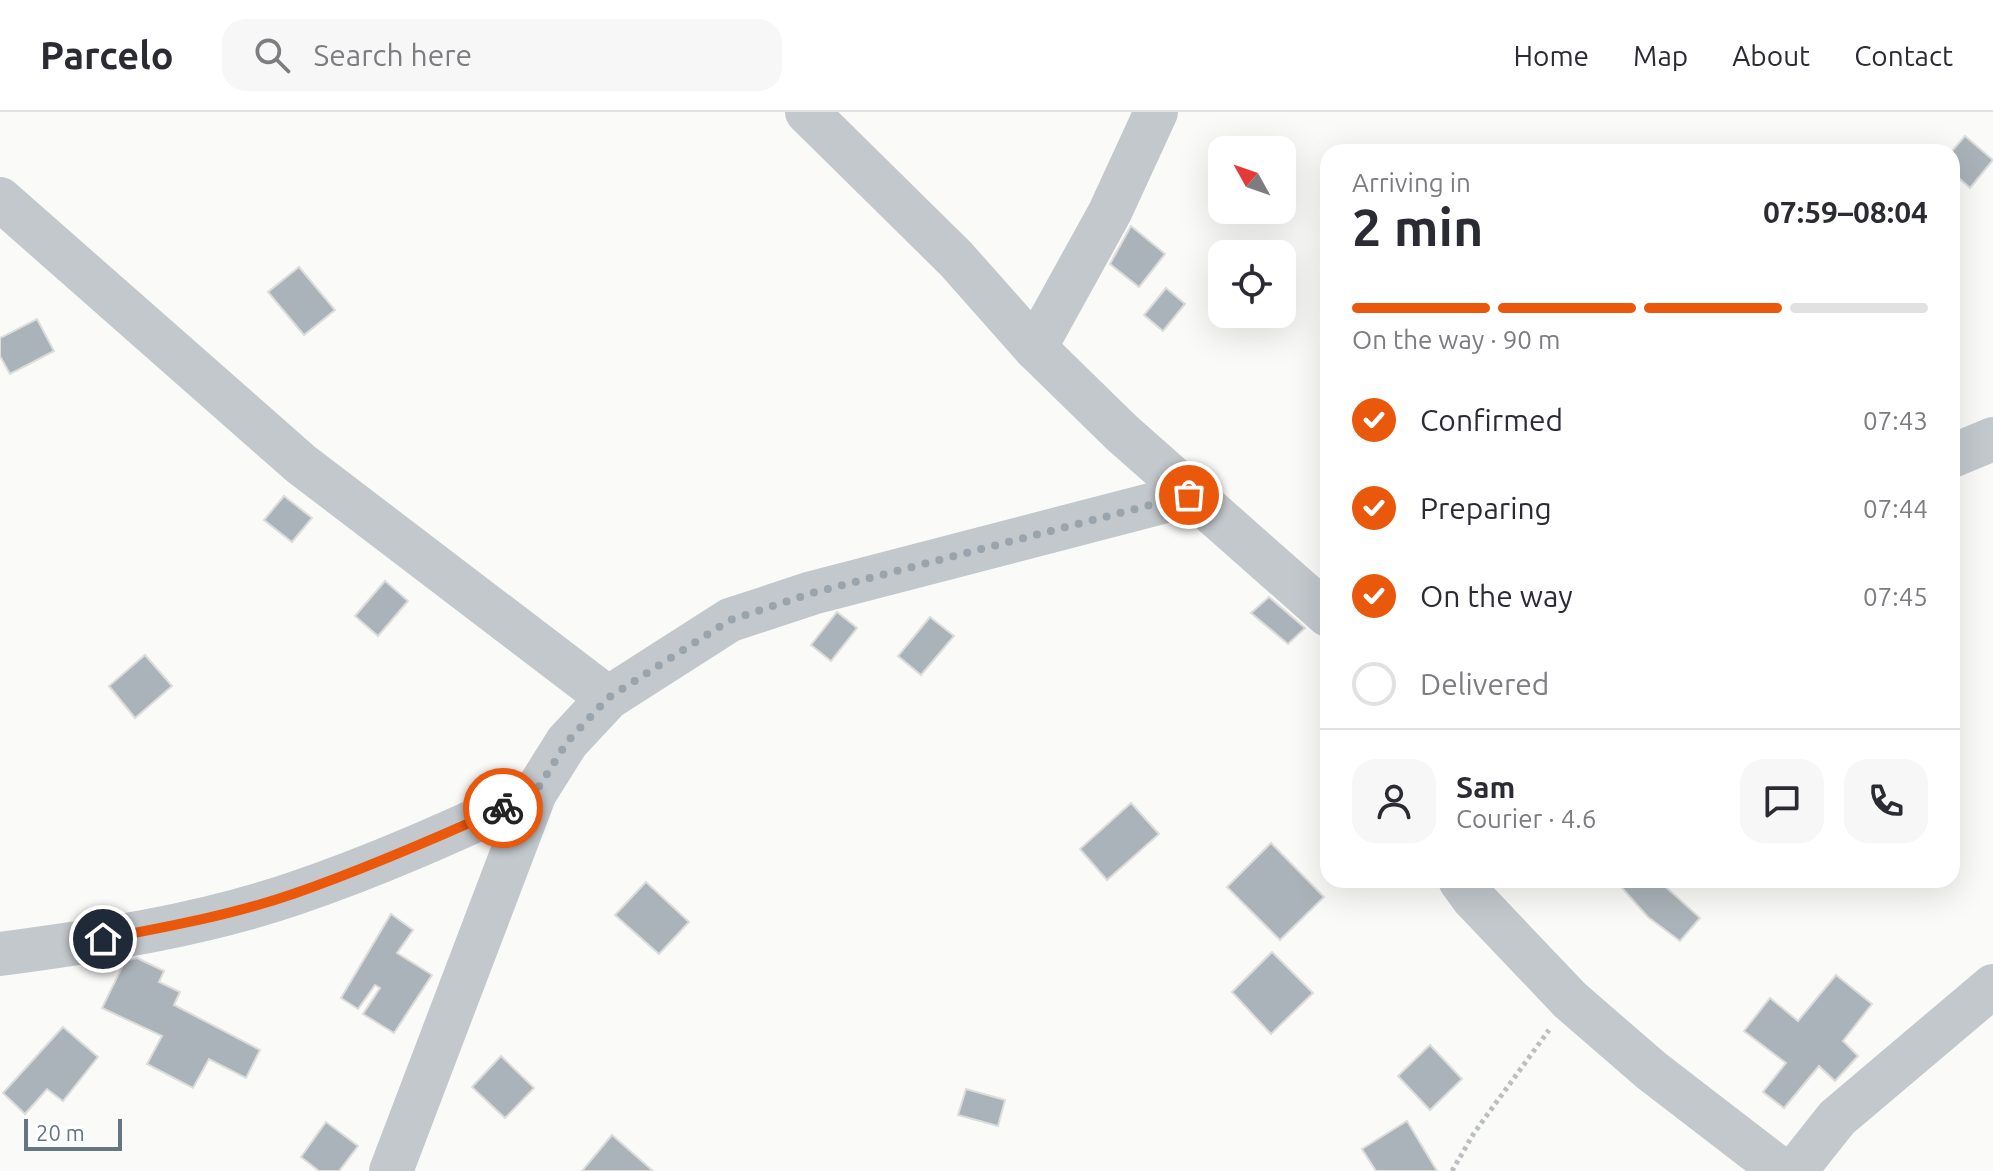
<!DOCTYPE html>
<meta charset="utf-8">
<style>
:root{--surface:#fff;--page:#f7f7f7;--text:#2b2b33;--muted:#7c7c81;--line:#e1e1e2;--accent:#ea580c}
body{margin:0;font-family:Ubuntu,sans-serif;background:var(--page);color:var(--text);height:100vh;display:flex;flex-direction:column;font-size:30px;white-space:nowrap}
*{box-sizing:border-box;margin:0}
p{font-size:26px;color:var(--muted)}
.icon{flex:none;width:44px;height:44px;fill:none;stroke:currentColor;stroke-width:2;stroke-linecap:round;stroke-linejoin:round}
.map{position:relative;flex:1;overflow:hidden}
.details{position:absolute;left:1320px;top:32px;width:640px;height:744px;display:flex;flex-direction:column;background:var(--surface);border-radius:24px;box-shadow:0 8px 32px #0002}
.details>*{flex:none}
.needle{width:52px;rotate:310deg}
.buttons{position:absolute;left:1208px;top:24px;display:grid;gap:16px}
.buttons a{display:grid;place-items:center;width:88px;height:88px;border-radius:16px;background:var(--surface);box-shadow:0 8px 32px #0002;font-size:40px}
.scale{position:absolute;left:24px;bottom:20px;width:98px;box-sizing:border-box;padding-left:8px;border:4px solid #657683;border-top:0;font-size:22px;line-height:28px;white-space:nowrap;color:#657683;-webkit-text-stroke:6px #fff;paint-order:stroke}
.pin{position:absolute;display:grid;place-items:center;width:68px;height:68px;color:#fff;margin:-34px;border:4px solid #fff;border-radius:50%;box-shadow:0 2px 8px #0007}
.courier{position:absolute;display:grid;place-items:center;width:80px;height:80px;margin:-40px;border:6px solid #ea580c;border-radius:50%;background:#fff;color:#222;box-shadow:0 2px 10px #0007}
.headline em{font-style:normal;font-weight:700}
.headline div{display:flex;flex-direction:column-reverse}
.headline{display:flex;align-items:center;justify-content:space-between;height:136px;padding:0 32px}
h1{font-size:52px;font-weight:700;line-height:60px}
.bar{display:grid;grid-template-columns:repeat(4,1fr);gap:12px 8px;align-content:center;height:96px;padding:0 32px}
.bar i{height:10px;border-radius:6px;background:var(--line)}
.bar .selected{background:var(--accent)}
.bar p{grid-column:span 4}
.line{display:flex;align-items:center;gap:20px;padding:0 32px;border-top:2px solid var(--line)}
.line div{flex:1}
.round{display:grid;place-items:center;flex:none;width:84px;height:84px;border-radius:24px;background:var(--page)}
ol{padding:0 32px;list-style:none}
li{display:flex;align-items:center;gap:24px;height:88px}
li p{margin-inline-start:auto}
li .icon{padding:8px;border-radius:50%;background:var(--accent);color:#fff;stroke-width:4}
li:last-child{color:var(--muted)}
li i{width:44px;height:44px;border:4px solid var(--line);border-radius:50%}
header{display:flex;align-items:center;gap:48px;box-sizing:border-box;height:112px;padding:0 40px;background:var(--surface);border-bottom:2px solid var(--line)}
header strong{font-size:38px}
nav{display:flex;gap:44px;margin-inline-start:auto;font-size:28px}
.search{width:560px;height:72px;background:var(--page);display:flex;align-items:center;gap:20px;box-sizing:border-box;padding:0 28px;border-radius:24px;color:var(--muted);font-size:30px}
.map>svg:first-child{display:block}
</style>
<header>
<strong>Parcelo</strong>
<div class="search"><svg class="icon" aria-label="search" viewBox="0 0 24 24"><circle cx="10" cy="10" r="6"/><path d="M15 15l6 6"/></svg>Search here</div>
<nav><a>Home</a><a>Map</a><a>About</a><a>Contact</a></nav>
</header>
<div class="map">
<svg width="1993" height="1059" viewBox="0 0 1993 1059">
<rect width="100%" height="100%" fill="#fafaf8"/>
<g fill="#aab3b9" stroke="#dcdcda" stroke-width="2">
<polygon points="1965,24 1993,48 1970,76 1952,60 1952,39"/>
<polygon points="1131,114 1165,142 1139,175 1110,152"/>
<polygon points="299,155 335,198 304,223 268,180"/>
<polygon points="1166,176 1185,192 1163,219 1144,203"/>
<polygon points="37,207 54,239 10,262 0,244 0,226"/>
<polygon points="284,384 312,406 292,430 264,408"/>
<polygon points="385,469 408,489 378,524 355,504"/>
<polygon points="1269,485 1305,516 1288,532 1251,501"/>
<polygon points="837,500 857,516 831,549 811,533"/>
<polygon points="930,505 954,524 921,563 898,544"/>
<polygon points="145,543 172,574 135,606 109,574"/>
<polygon points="1131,691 1159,722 1107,768 1080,737"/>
<polygon points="1271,731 1324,785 1280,828 1227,775"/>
<polygon points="1615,768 1658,768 1700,806 1680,829 1648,805"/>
<polygon points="646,770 689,810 659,842 615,803"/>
<polygon points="391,802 413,818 397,841 432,863 394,921 363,902 380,876 375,873 358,897 341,886"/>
<polygon points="1272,840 1313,881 1271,922 1232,880"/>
<polygon points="137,846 164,859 159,870 180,880 174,893 260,938 246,966 209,947 193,976 147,952 162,924 102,896 125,849"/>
<polygon points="1836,863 1872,892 1843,929 1858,944 1835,969 1819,954 1784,996 1763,980 1786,951 1744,919 1770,886 1798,909"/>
<polygon points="63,915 98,945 63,989 47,977 25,1002 3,981"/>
<polygon points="1430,933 1462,967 1430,998 1398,964"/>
<polygon points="501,944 534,976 505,1006 472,975"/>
<polygon points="966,977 1005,988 998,1014 958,1003"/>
<polygon points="1407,1009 1437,1059 1376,1059 1362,1037"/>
<polygon points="326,1010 358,1034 339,1059 319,1059 301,1045"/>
<polygon points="612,1023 653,1059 582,1059"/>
</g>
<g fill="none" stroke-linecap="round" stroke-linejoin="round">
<polyline stroke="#bbbfc2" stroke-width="5" stroke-dasharray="4 4" stroke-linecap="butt" points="1452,1059 1474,1021 1549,918"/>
<g stroke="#c3c8cc" stroke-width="44">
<polyline points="807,0 956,147 1035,236 1122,321 1328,503"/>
<polyline points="0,87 301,352 608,586"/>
<polyline points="1035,236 1110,100 1156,0"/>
<polyline points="1952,344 1993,327"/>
<polyline points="1460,768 1473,786 1570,888 1652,959 1782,1059"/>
<path d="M0 842C98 829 199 814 293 782 376 754 456 718 535 681"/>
<polyline points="391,1059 535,681 567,630 608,586 730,508 812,481 1189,383"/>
<polyline points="1795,1059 1837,1006 1993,874"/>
</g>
</g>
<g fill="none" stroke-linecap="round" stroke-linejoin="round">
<polyline stroke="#99a4ac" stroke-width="8" stroke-dasharray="0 14.4" points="503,696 535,681 567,630 608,586 730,508 812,481 1189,383"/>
<path stroke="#ea580c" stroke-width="10" d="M103 827C167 815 232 803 293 782 365 757 434 727 503 696"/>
</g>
</svg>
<div class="buttons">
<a><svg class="needle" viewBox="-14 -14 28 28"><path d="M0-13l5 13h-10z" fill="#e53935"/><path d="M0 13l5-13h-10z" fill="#7c7c81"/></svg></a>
<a><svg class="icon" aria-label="locate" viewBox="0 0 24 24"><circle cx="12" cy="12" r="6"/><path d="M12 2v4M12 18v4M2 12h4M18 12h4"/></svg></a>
</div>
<div class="scale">20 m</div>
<div class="pin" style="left:1189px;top:383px;background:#ea580c"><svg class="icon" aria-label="bag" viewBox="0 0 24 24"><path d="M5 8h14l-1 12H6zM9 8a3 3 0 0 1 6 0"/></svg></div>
<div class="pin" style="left:103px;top:827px;background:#1f2937"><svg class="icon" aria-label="home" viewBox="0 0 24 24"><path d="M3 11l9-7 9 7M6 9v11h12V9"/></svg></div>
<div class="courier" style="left:503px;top:696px"><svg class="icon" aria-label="bike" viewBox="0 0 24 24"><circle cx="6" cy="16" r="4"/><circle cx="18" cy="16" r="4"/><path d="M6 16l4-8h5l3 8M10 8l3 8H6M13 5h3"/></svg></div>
<section class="details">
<div class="headline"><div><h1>2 min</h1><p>Arriving in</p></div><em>07:59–08:04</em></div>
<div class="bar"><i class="selected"></i><i class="selected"></i><i class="selected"></i><i></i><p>On the way · 90 m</p></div>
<ol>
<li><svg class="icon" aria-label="check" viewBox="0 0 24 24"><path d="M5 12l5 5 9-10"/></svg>Confirmed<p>07:43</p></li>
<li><svg class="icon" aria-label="check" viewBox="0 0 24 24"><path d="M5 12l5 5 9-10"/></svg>Preparing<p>07:44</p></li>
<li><svg class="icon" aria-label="check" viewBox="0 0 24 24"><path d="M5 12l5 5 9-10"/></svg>On the way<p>07:45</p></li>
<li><i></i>Delivered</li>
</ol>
<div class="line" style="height:144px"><a class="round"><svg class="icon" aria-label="person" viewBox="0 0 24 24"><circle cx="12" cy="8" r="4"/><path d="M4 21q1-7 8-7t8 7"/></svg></a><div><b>Sam</b><p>Courier · 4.6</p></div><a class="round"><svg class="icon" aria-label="chat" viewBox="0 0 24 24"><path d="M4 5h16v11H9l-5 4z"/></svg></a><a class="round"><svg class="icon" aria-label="phone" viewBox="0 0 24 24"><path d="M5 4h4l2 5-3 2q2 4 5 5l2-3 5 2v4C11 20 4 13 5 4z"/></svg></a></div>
</section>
</div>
